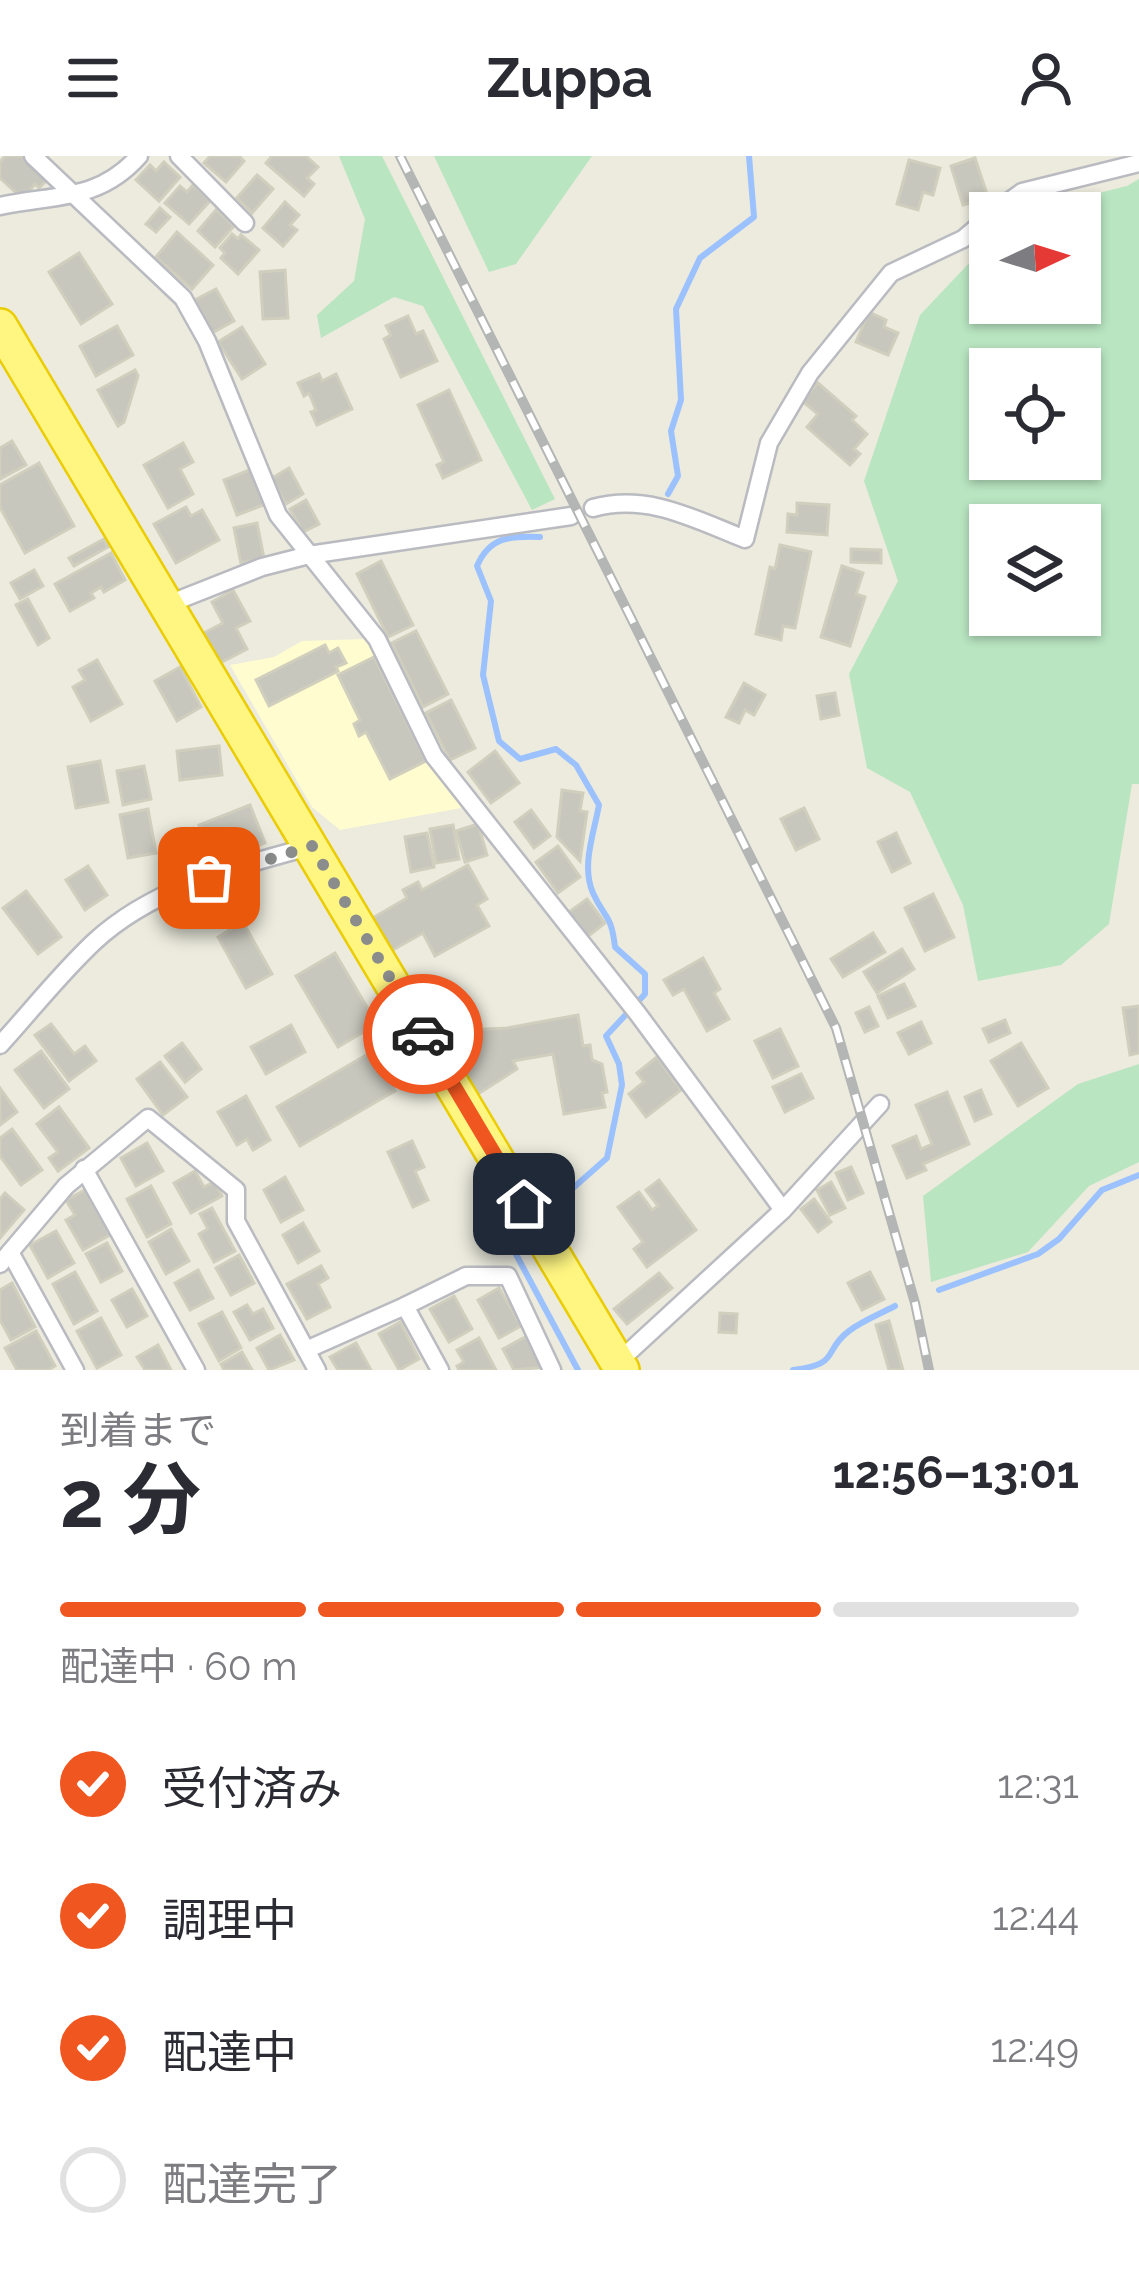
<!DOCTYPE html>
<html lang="ja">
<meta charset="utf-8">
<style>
:root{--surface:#fff;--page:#f2f2f3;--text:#2b2b33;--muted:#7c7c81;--line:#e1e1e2;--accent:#f05620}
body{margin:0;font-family:Raleway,"Noto Sans JP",sans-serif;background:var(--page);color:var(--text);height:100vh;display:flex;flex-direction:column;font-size:45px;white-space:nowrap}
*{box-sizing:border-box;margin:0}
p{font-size:39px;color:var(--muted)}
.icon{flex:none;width:66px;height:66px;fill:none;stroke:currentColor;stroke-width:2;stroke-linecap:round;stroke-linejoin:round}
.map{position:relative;height:1214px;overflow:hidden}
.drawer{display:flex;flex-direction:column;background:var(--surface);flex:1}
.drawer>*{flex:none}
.needle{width:78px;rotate:86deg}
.tools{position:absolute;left:969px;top:36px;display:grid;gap:24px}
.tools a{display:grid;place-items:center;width:132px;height:132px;border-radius:0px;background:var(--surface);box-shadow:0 3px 9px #0004;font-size:60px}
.pin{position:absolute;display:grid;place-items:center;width:102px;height:102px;color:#fff;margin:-51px;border-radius:24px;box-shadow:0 6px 18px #0006}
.courier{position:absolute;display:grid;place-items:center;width:120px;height:120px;margin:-60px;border:9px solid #f05620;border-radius:50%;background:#fff;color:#222;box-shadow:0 3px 15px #0007}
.overview em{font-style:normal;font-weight:700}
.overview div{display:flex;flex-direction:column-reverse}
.overview{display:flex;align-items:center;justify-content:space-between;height:204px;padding:0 60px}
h1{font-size:78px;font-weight:700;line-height:90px}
.bar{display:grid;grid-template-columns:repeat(4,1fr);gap:18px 12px;align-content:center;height:144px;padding:0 60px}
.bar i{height:15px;border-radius:9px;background:var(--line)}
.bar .on{background:var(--accent)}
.bar p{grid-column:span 4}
ol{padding:0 60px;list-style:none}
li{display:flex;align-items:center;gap:36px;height:132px}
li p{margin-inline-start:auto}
li .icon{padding:12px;border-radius:50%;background:var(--accent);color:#fff;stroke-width:4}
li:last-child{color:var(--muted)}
li i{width:66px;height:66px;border:6px solid var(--line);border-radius:50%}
header{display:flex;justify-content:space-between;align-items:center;height:156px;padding:0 60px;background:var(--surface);font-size:54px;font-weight:700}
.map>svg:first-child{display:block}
</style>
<header><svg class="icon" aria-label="menu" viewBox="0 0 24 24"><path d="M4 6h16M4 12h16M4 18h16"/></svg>Zuppa<svg class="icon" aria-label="person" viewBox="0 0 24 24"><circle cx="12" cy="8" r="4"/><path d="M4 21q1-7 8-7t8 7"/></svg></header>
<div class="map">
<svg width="1139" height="1214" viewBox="0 0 1139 1214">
<rect width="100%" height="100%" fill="#ecebde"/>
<polygon fill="#fffdd0" points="367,483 429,601 467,651 340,674 312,651 230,509 274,501 302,485"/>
<g fill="#b9e5c1" fill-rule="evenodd">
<polygon points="339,0 382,0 555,343 532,354 423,150 394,141 321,182 317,159 354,125 365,63"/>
<polygon points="434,0 592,0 516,108 489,116"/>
<path d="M1139 23V628H1132L1109 768 1061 809 978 825 963 749 910 636 867 612 849 518 898 425 864 325 920 159 990 85V147H1080V57H1017L1127 30ZM990 213H1080V303H990ZM990 369H1080V459H990Z"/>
<polygon points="1139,908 1139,1006 1089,1030 1028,1096 931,1126 923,1040 1078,928"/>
</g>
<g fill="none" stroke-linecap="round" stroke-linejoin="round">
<g stroke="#9bc1ff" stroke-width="6">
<polyline points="668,338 678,320 671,275 681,244 676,153 700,102 754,61 749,0"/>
<path d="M540 381C511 380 490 380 477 410L491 445 483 519 499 585 520 603 556 593 576 609 599 649C594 677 581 710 593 737 605 764 611 757 615 791L645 818V838L606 880 619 908 622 929 607 1002 547 1055"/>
<polyline points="511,1089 578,1214"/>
<polyline points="939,1134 1038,1098 1059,1083 1102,1034 1139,1019"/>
<path d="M793 1214C842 1208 822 1195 849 1175 862 1165 880 1158 895 1150"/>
</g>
</g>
<g fill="#c8c7bd" stroke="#d0cebd" stroke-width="3">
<polygon points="5,0 22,0 48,23 39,32 35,28 23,43 0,22 0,6"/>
<polygon points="210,0 239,0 244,5 226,26 204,7"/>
<polygon points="272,0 306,0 318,11 307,22 314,28 304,40 266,7"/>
<polygon points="975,2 988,41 963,49 951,10"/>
<polygon points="909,4 940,12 933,39 923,36 918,54 897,48"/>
<polygon points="164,6 180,21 159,45 136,24 150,9 156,15"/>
<polygon points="257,19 273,33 252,57 237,42"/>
<polygon points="193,29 210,45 189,68 165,47 180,30 187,36"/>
<polygon points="285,46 299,59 290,69 297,74 283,90 263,72"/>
<polygon points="160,52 170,61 156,76 146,68"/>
<polygon points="216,54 234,70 215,91 198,75"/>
<polygon points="177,76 213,109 192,133 156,101"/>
<polygon points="232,78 238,83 241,79 259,94 238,118 221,102 225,97 220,92"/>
<polygon points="79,97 112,148 81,168 49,116"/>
<polygon points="285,114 288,162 263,163 260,116"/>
<polygon points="216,133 234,165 212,177 195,144"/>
<polygon points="869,156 886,164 884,171 898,177 888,199 856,186"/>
<polygon points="408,160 416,178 423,175 437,205 401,221 384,183 391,179 386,170"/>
<polygon points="117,170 133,199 96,220 80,190"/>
<polygon points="242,171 265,208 242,223 218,186"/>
<polygon points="135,214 138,220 124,266 118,270 98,234"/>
<polygon points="319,218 322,225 336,218 352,253 317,269 311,256 316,254 309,237 304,240 298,227"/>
<polygon points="818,227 856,260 852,264 867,278 854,293 860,298 850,309 807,271 818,258 802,245"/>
<polygon points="449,234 481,304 443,322 437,309 444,306 418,249"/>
<polygon points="12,285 26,309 0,323 0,292"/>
<polygon points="183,287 193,306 180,313 193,338 168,352 144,309"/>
<polygon points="39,307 74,370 25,397 0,351 0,329"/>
<polygon points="289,312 303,338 286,348 272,322"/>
<polygon points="252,313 266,348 237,359 224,324"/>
<polygon points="306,344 319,368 303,376 290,353"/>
<polygon points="797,347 829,349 827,379 787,376 788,358 797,359"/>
<polygon points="186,351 191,360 202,354 219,384 176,407 154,368"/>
<polygon points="257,367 264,402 241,407 234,372"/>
<polygon points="104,383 108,391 74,410 69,402"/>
<polygon points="780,389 811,396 795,472 783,470 781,484 756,478 770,411 775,413"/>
<polygon points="851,393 881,394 881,407 851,406"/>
<polygon points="111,397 125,424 104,436 101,431 91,437 94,442 70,455 55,428"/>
<polygon points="381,405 413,469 388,481 357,418"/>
<polygon points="842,410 863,417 856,438 865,441 850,490 821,481"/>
<polygon points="34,414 43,430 20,443 11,427"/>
<polygon points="233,434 250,465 236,472 247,493 220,507 204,477 223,467 212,446"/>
<polygon points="28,443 49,482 38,489 16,449"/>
<polygon points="416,475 448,538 423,551 392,487"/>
<polygon points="325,489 329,497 338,492 346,507 336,511 338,515 269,550 256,524"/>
<polygon points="374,501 426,605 390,623 366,576 359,580 354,568 360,564 338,519"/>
<polygon points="97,504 122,548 91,565 73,531 85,524 79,514"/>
<polygon points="180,511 201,551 177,565 155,525"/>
<polygon points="744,527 765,539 754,559 745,554 739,567 726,561"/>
<polygon points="835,537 839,559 821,563 817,540"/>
<polygon points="451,544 475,592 450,604 426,557"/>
<polygon points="219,590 222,619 180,624 177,595"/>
<polygon points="495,595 519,627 491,647 468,616"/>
<polygon points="100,605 108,646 76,652 68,611"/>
<polygon points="144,610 151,643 123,649 117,615"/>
<polygon points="562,634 583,637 580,655 587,656 580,705 557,681"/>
<polygon points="250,649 265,687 214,707 199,669"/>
<polygon points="804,652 819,683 796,694 781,663"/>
<polygon points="148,653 156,697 128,702 120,659"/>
<polygon points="531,654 550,680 534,692 515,666"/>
<polygon points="478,668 487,699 465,706 456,675"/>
<polygon points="453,669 459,703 436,707 430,673"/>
<polygon points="427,677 434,711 411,716 405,681"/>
<polygon points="896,677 910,707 892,716 878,686"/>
<polygon points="558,690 580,721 558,737 536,706"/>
<polygon points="468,709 487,743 477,749 489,770 435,800 423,777 389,796 371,763 407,742 403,734 418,726 422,734"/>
<polygon points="88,710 107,739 85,754 66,724"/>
<polygon points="26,735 61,781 38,798 3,752"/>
<polygon points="933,738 954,781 925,795 905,752"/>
<polygon points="587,743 605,767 587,781 569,756"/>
<polygon points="243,766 272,818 246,832 218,781"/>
<polygon points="873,777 885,796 843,821 831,803"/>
<polygon points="902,793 914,813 877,837 864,816"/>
<polygon points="335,797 377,868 338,891 296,820"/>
<polygon points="703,802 720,833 714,837 729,863 707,875 684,833 673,839 664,824"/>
<polygon points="904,828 915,850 888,862 878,840"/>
<polygon points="1139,850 1139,897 1130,899 1123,852"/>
<polygon points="869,851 878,870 865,876 856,857"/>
<polygon points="578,859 583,890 590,889 592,904 602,908 607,936 602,937 605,951 564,958 553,898 513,905 517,913 478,938 442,879 445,875 507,872"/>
<polygon points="1005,864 1010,877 989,886 983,873"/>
<polygon points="921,866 931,887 909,898 898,877"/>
<polygon points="51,868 74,898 85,890 96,905 69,925 35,879"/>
<polygon points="291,869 305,896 266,918 251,891"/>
<polygon points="780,873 798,910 773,922 755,885"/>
<polygon points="182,887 201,913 185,926 165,900"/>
<polygon points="1021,887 1048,932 1018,950 991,905"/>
<polygon points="41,895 69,933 44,952 15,914"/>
<polygon points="373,895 395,935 300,990 277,951"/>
<polygon points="657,901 681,934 646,961 629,938 644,926 637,917"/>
<polygon points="160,906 187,941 163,959 137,923"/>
<polygon points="801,918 813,942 785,956 773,931"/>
<polygon points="0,932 17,956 0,969"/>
<polygon points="981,934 991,958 975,965 965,941"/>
<polygon points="947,936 969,988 923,1008 926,1014 907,1022 893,990 916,980 921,993 932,988 916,949"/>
<polygon points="246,940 270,984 253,994 247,983 237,989 218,956"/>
<polygon points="59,951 89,992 58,1015 49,1002 58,996 37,968"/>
<polygon points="12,973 42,1014 21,1029 0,1000 0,982"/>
<polygon points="412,985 424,1011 415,1015 428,1044 413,1051 388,996"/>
<polygon points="147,987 163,1015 136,1030 121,1002"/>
<polygon points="851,1011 863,1037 848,1044 836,1017"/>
<polygon points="195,1015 204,1031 214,1026 222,1040 191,1057 174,1027"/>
<polygon points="285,1021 303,1054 281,1066 264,1034"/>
<polygon points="659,1024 696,1074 647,1111 634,1093 643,1086 618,1051 639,1036 652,1054 658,1050 646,1034"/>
<polygon points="831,1026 845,1052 830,1059 817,1034"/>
<polygon points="151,1030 171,1068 147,1081 127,1043"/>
<polygon points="85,1034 110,1079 83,1094 66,1064 75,1059 66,1044"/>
<polygon points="5,1037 24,1054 0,1082 0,1043"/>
<polygon points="814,1043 831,1066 818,1076 801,1053"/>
<polygon points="212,1052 235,1095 214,1106 199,1078 208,1073 200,1058"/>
<polygon points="303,1067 319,1095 298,1107 283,1079"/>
<polygon points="171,1073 189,1105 166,1118 149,1086"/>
<polygon points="56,1075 74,1107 48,1122 30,1089"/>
<polygon points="107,1087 122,1115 101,1126 86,1098"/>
<polygon points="239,1099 254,1127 231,1139 216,1112"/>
<polygon points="321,1110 328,1122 318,1128 330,1151 307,1163 287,1128"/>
<polygon points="198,1114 213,1142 190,1154 175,1127"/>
<polygon points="75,1116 97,1155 74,1168 53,1128"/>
<polygon points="870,1116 884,1143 862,1154 848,1127"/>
<polygon points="659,1117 672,1132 627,1168 614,1153"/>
<polygon points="12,1127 35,1171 11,1184 0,1164 0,1134"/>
<polygon points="499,1132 521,1170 499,1182 478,1144"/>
<polygon points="132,1133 147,1160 127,1171 112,1144"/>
<polygon points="454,1140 472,1173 449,1186 430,1153"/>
<polygon points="247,1149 253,1158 263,1153 273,1172 250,1184 234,1156"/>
<polygon points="222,1156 241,1192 219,1205 199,1168"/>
<polygon points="720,1157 737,1158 736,1177 719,1176"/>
<polygon points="101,1162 121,1199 97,1212 77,1175"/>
<polygon points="889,1165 903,1214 889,1214 876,1169"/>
<polygon points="400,1166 419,1203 399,1214 379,1178"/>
<polygon points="36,1175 55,1210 48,1214 17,1214 5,1192"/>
<polygon points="280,1179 294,1204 269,1214 257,1192"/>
<polygon points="527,1180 545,1211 514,1214 503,1193"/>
<polygon points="479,1182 496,1214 459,1214 457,1210 464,1206 457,1194"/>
<polygon points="356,1187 371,1214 338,1214 330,1201"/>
<polygon points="158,1189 171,1214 145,1214 137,1201"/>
<polygon points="242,1196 252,1214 224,1214 221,1208"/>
</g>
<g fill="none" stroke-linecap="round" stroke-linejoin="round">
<g stroke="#b9bbc1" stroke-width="21">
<g id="street">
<polyline points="33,0 183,142 207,185 278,359 377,483 434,600 638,858 783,1054"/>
<polyline points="179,0 245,67"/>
<path d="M0 50C54 38 98 46 139 0"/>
<polyline points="993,57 1022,36 1139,7"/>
<path d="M593 352C648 337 694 363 745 383L769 287 810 217 891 117 963 83 990 60"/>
<polyline points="166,449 262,411 309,399 571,360"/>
<path d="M0 889C31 855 60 818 94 786 153 731 236 711 312 690"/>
<polyline points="84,1013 196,1214"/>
<polyline points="10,1096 75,1214"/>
<polyline points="0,1108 66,1030 148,962 236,1034 236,1065 317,1214"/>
<polyline points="405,1150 466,1120 508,1120 552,1214"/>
<polyline points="306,1194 405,1150 440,1214"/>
<polyline points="617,1207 783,1054 880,948"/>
</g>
</g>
<g stroke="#eacc00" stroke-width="38">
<polyline id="highway" points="0,170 622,1214"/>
</g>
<use href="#street" stroke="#fff" stroke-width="16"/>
<use href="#highway" stroke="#fff682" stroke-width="33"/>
<g stroke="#b4b5b5" stroke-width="10">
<polyline id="rail" points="400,0 836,872 915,1147 929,1214"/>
</g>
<use href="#rail" stroke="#fff" stroke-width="6" stroke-dasharray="18" stroke-linecap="butt"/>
</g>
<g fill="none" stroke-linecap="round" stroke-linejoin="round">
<polyline stroke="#8b8d8c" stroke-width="12" stroke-dasharray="0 21.6" points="209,722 312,690 423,878"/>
<polyline stroke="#f05620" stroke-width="15" points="423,878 524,1048"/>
</g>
</svg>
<div class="tools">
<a><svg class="needle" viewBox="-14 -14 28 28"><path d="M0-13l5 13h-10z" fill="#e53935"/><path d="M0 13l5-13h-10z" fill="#7c7c81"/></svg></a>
<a><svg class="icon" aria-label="locate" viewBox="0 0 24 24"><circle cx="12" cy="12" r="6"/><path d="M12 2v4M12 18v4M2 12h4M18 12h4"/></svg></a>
<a><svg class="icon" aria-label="layers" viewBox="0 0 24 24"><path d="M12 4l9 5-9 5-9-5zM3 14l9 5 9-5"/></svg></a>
</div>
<div class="pin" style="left:209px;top:722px;background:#ea580c"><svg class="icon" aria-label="bag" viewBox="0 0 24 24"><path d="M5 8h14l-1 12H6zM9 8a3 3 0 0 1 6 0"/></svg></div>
<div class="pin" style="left:524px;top:1048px;background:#1f2937"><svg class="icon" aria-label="home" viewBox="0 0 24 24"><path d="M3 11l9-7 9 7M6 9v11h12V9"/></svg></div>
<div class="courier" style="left:423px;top:878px"><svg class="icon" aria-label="car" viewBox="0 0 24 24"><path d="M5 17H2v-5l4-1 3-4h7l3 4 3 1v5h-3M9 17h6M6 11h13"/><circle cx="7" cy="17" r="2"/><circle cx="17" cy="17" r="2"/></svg></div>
</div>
<section class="drawer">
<div class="overview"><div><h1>2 分</h1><p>到着まで</p></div><em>12:56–13:01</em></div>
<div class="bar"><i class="on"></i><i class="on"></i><i class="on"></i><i></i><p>配達中 · 60 m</p></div>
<ol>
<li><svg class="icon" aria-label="check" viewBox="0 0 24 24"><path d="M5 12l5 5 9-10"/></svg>受付済み<p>12:31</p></li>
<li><svg class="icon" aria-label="check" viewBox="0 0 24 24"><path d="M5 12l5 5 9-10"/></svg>調理中<p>12:44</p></li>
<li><svg class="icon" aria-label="check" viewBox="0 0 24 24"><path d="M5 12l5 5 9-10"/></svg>配達中<p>12:49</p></li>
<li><i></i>配達完了</li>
</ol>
</section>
